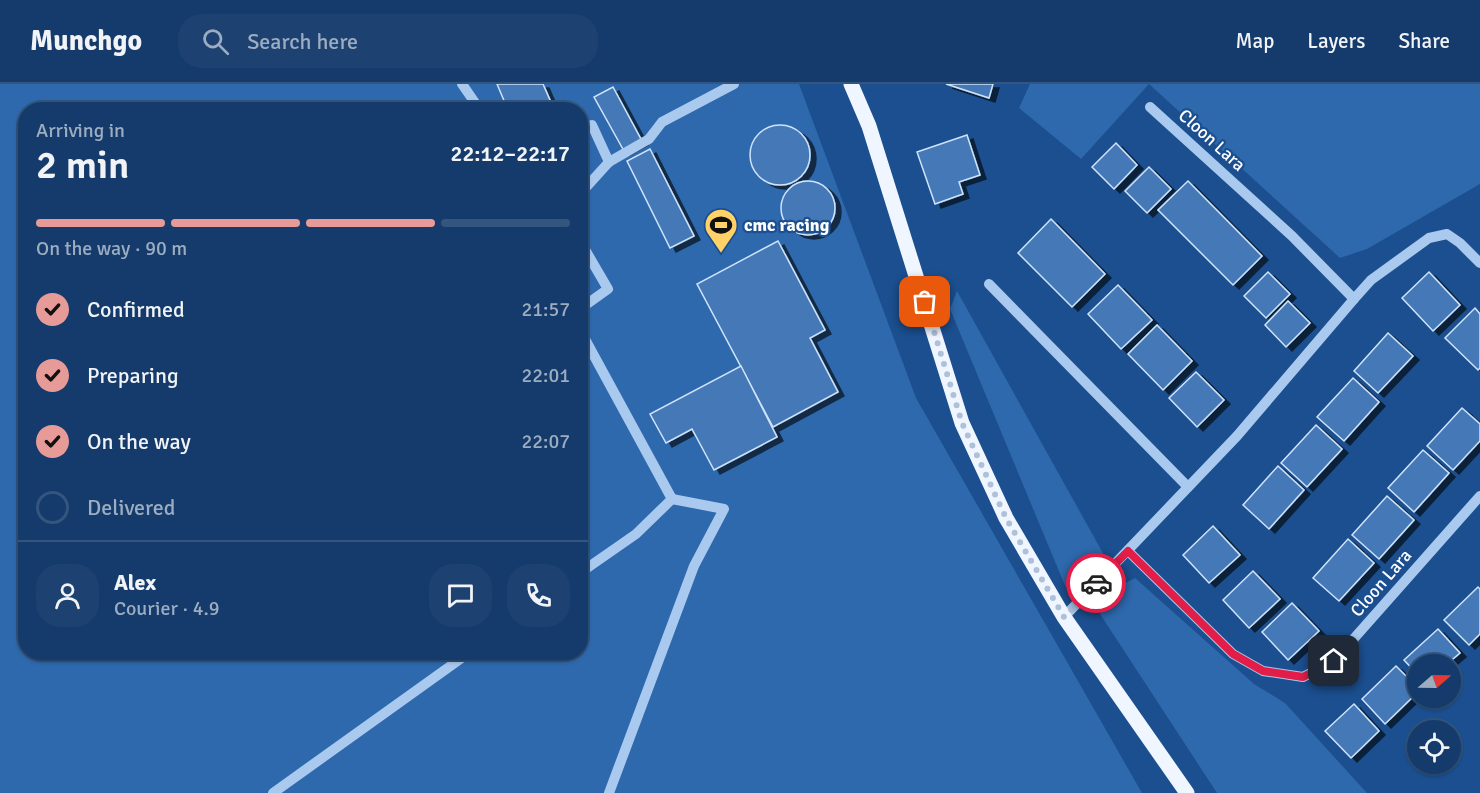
<!DOCTYPE html>
<meta charset="utf-8">
<style>
:root{--surface:#143b6b;--page:#1d4271;--text:#f1f3f6;--muted:#9dadc1;--line:#33557e;--accent:#e69b98}
body{margin:0;font-family:Signika,sans-serif;background:var(--page);color:var(--text);height:100vh;display:flex;flex-direction:column;font-size:22px;white-space:nowrap}
*{box-sizing:border-box;margin:0}
p{font-size:20px;color:var(--muted)}
.icon{flex:none;width:33px;height:33px;fill:none;stroke:currentColor;stroke-width:2;stroke-linecap:round;stroke-linejoin:round}
.map{position:relative;flex:1;overflow:hidden}
.panel{position:absolute;left:18px;top:18px;width:570px;height:558px;display:flex;flex-direction:column;background:var(--surface);border-radius:24px;box-shadow:0 2px 4px #0004,0 0 0 2px var(--line)}
.panel>*{flex:none}
.needle{width:39px;rotate:70deg}
.buttons{position:absolute;left:1407px;top:570px;display:grid;gap:12px}
.buttons a{display:grid;place-items:center;width:54px;height:54px;border-radius:50%;background:var(--surface);box-shadow:0 2px 4px #0004,0 0 0 2px var(--line);font-size:30px}
.pin{position:absolute;display:grid;place-items:center;width:51px;height:51px;color:#fff;margin:-26px;border-radius:12px;box-shadow:0 3px 9px #0006}
.courier{position:absolute;display:grid;place-items:center;width:60px;height:60px;margin:-30px;border:4px solid #e11d48;border-radius:50%;background:#fff;color:#222;box-shadow:0 2px 8px #0007}
.overview em{font-style:normal;font-weight:600}
.overview div{display:flex;flex-direction:column-reverse}
.overview{display:flex;align-items:center;justify-content:space-between;height:102px;padding:0 18px}
h1{font-size:39px;font-weight:600;line-height:45px}
.bar{display:grid;grid-template-columns:repeat(4,1fr);gap:9px 6px;align-content:center;height:72px;padding:0 18px}
.bar i{height:8px;border-radius:4px;background:var(--line)}
.bar .active{background:var(--accent)}
.bar p{grid-column:span 4}
.line{display:flex;align-items:center;gap:15px;padding:0 18px;border-top:2px solid var(--line)}
.line div{flex:1}
.round{display:grid;place-items:center;flex:none;width:63px;height:63px;border-radius:24px;background:var(--page)}
ol{padding:0 18px;list-style:none}
li{display:flex;align-items:center;gap:18px;height:66px}
li p{margin-inline-start:auto}
li .icon{padding:6px;border-radius:50%;background:var(--accent);color:#111;stroke-width:4}
li:last-child{color:var(--muted)}
li i{width:33px;height:33px;border:3px solid var(--line);border-radius:50%}
header{display:flex;align-items:center;gap:36px;box-sizing:border-box;height:84px;padding:0 30px;background:var(--surface);border-bottom:2px solid var(--line)}
header strong{font-size:28px}
nav{display:flex;gap:33px;margin-inline-start:auto;font-size:21px}
.search{width:420px;height:54px;background:var(--page);display:flex;align-items:center;gap:15px;box-sizing:border-box;padding:0 21px;border-radius:24px;color:var(--muted);font-size:22px}
.map>svg:first-child{display:block}
</style>
<header>
<strong>Munchgo</strong>
<div class="search"><svg class="icon" aria-label="search" viewBox="0 0 24 24"><circle cx="10" cy="10" r="6"/><path d="M15 15l6 6"/></svg>Search here</div>
<nav><a>Map</a><a>Layers</a><a>Share</a></nav>
</header>
<div class="map">
<svg width="1480" height="709" viewBox="0 0 1480 709">
<defs>
<filter id="shadow"><feDropShadow dx="6" dy="4" stdDeviation="0" flood-color="#0009"/></filter>
</defs>
<rect width="100%" height="100%" fill="#1b4f8f"/>
<g fill="#2e69ad" fill-rule="evenodd">
<path d="M0 0H799L916 314 1142 709H0ZM26 26H580V568H26Z"/>
<polygon points="1030,0 1149,0 1081,75 1019,24"/>
<polygon points="1149,0 1480,0 1480,100 1367,165 1340,174"/>
<polygon points="957,207 1104,471 1066,504 950,225"/>
<polygon points="1135,494 1254,600 1285,619 1367,709 1217,709 1100,530 1113,506"/>
</g>
<g fill="#4478b7" stroke="#cfe3fa" stroke-width="1.5" filter="url(#shadow)">
<polygon points="497,0 543,0 553,23 547,26 508,26"/>
<polygon points="946,0 993,0 989,14"/>
<polygon points="613,3 642,57 624,67 594,13"/>
<circle cx="780" cy="71" r="30"/>
<polygon points="967,51 980,91 959,98 963,110 935,120 917,68"/>
<polygon points="1116,59 1137,81 1114,105 1092,83"/>
<polygon points="650,65 694,152 670,164 627,77"/>
<polygon points="1149,83 1171,105 1147,129 1125,107"/>
<circle cx="808" cy="124" r="27"/>
<polygon points="1188,97 1262,172 1233,201 1158,126"/>
<polygon points="1051,135 1105,190 1072,223 1018,169"/>
<polygon points="778,157 825,246 810,254 838,308 773,343 697,200"/>
<polygon points="1268,188 1290,210 1266,234 1244,212"/>
<polygon points="1429,188 1460,221 1433,247 1402,214"/>
<polygon points="1118,201 1152,236 1121,265 1088,230"/>
<polygon points="1288,217 1310,239 1286,263 1265,241"/>
<polygon points="1475,224 1480,230 1480,284 1478,286 1445,254"/>
<polygon points="1157,241 1192,277 1163,306 1128,270"/>
<polygon points="1388,249 1413,272 1378,309 1354,287"/>
<polygon points="741,282 777,353 714,386 692,345 666,359 650,330"/>
<polygon points="1196,288 1224,316 1197,343 1169,314"/>
<polygon points="1353,294 1379,318 1344,357 1317,333"/>
<polygon points="1462,324 1480,340 1480,357 1453,386 1427,362"/>
<polygon points="1316,341 1342,365 1307,403 1281,379"/>
<polygon points="1423,366 1449,389 1414,428 1388,404"/>
<polygon points="1278,382 1304,406 1269,445 1243,421"/>
<polygon points="1387,412 1414,436 1379,475 1352,451"/>
<polygon points="1213,442 1240,471 1209,499 1183,471"/>
<polygon points="1348,455 1374,479 1339,517 1313,494"/>
<polygon points="1253,487 1280,515 1249,544 1223,516"/>
<polygon points="1478,503 1480,505 1480,550 1469,561 1444,536"/>
<polygon points="1292,519 1319,547 1288,576 1262,548"/>
<polygon points="1438,545 1460,569 1447,580 1418,580 1418,591 1404,576"/>
<polygon points="1396,582 1418,604 1418,608 1385,640 1362,615"/>
<polygon points="1354,620 1379,647 1351,674 1325,647"/>
</g>
<g fill="none" stroke-linecap="round" stroke-linejoin="round">
<g stroke="#a9c9ee" stroke-width="10">
<polyline points="462,0 480,26"/>
<polyline points="1150,23 1292,152 1354,215"/>
<polyline points="580,45 592,41 609,78"/>
<polyline points="580,110 609,78 649,55 662,38 734,0"/>
<polyline points="580,157 608,205 580,225"/>
<polyline points="989,200 1188,403"/>
<polyline points="580,246 672,415 636,450 580,489"/>
<polyline points="1128,467 1233,570 1263,587 1303,593 1334,577 1480,412"/>
<polyline points="1064,533 1237,352 1354,215 1371,196 1429,154 1447,150 1460,159 1480,179"/>
<polyline points="273,709 470,568"/>
<polyline points="609,709 694,482 724,425 672,415"/>
</g>
<polyline stroke="#f0f6ff" stroke-width="15" points="851,0 869,42 962,339 1006,434 1064,533 1187,709"/>
</g>
<g fill="none" stroke-linecap="round" stroke-linejoin="round">
<polyline stroke="#afc1d8" stroke-width="6" stroke-dasharray="0 10.8" points="925,218 962,339 1006,434 1064,533 1096,499"/>
<polyline stroke="#e11d48" stroke-width="8" points="1096,499 1128,467 1233,570 1263,587 1303,593 1334,577"/>
</g>
<defs>
<g id="stadium-pin" transform="scale(1.725)"><path d="M0 17L-7.5 6A9.5 9.5 0 1 1 7.5 6Z" fill="#ffd166" stroke="#1b4f8f"/><path d="M0-5a6.5 5 0 1 0 0 10a6.5 5 0 1 0 0-10ZM-3.5-1.8h7v3.6h-7Z" fill="#111"/></g>
</defs>
<g fill-rule="evenodd">
<use href="#stadium-pin" x="721" y="141"/>
</g>
<g text-anchor="middle" stroke-width="4.5" stroke-linejoin="round" paint-order="stroke">
<g font-size="18" fill="#fff" stroke="#1b4f8f">
<text transform="translate(1212 56) rotate(42)" y="6">Cloon Lara</text>
<text transform="translate(1381 499) rotate(-49)" y="6">Cloon Lara</text>
</g>
<g font-size="18" font-weight="bold" fill="#fff" stroke="#1b4f8f" text-anchor="start">
<text x="744" y="147">cmc racing</text>
</g>
</g>
</svg>
<div class="buttons">
<a><svg class="needle" viewBox="-14 -14 28 28"><path d="M0-13l5 13h-10z" fill="#e53935"/><path d="M0 13l5-13h-10z" fill="#9dadc1"/></svg></a>
<a><svg class="icon" aria-label="locate" viewBox="0 0 24 24"><circle cx="12" cy="12" r="6"/><path d="M12 2v4M12 18v4M2 12h4M18 12h4"/></svg></a>
</div>
<div class="pin" style="left:925px;top:218px;background:#ea580c"><svg class="icon" aria-label="bag" viewBox="0 0 24 24"><path d="M5 8h14l-1 12H6zM9 8a3 3 0 0 1 6 0"/></svg></div>
<div class="pin" style="left:1334px;top:577px;background:#1f2937"><svg class="icon" aria-label="home" viewBox="0 0 24 24"><path d="M3 11l9-7 9 7M6 9v11h12V9"/></svg></div>
<div class="courier" style="left:1096px;top:499px"><svg class="icon" aria-label="car" viewBox="0 0 24 24"><path d="M5 17H2v-5l4-1 3-4h7l3 4 3 1v5h-3M9 17h6M6 11h13"/><circle cx="7" cy="17" r="2"/><circle cx="17" cy="17" r="2"/></svg></div>
<section class="panel">
<div class="overview"><div><h1>2 min</h1><p>Arriving in</p></div><em>22:12–22:17</em></div>
<div class="bar"><i class="active"></i><i class="active"></i><i class="active"></i><i></i><p>On the way · 90 m</p></div>
<ol>
<li><svg class="icon" aria-label="check" viewBox="0 0 24 24"><path d="M5 12l5 5 9-10"/></svg>Confirmed<p>21:57</p></li>
<li><svg class="icon" aria-label="check" viewBox="0 0 24 24"><path d="M5 12l5 5 9-10"/></svg>Preparing<p>22:01</p></li>
<li><svg class="icon" aria-label="check" viewBox="0 0 24 24"><path d="M5 12l5 5 9-10"/></svg>On the way<p>22:07</p></li>
<li><i></i>Delivered</li>
</ol>
<div class="line" style="height:108px"><a class="round"><svg class="icon" aria-label="person" viewBox="0 0 24 24"><circle cx="12" cy="8" r="4"/><path d="M4 21q1-7 8-7t8 7"/></svg></a><div><b>Alex</b><p>Courier · 4.9</p></div><a class="round"><svg class="icon" aria-label="chat" viewBox="0 0 24 24"><path d="M4 5h16v11H9l-5 4z"/></svg></a><a class="round"><svg class="icon" aria-label="phone" viewBox="0 0 24 24"><path d="M5 4h4l2 5-3 2q2 4 5 5l2-3 5 2v4C11 20 4 13 5 4z"/></svg></a></div>
</section>
</div>
